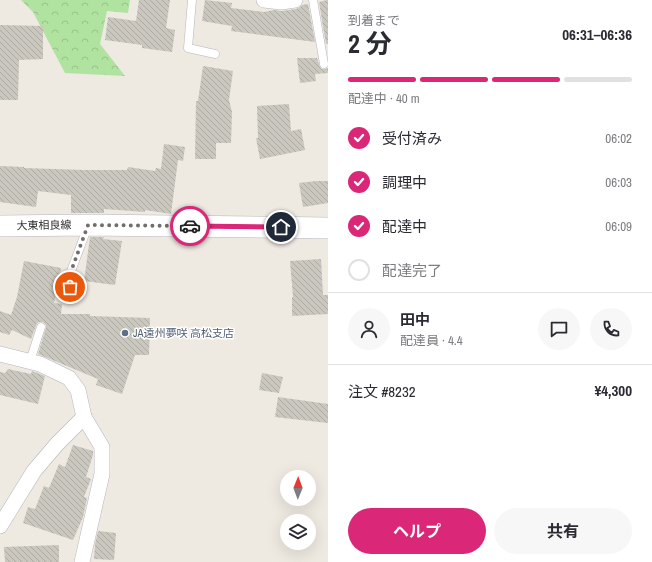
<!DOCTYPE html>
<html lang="ja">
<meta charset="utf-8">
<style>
:root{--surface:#fff;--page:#f7f7f7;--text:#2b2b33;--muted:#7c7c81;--line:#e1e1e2;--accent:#db2777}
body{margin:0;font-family:"Archivo Narrow","Noto Sans JP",sans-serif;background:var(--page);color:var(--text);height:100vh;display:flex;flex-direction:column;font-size:15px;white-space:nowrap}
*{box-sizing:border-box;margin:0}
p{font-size:13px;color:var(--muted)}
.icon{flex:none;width:22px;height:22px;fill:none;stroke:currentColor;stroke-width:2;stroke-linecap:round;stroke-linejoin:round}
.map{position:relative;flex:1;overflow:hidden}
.details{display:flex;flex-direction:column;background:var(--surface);width:324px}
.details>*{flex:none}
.needle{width:26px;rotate:1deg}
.buttons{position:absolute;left:280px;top:470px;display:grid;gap:8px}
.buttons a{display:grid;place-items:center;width:36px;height:36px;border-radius:50%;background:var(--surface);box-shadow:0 4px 16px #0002;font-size:20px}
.pin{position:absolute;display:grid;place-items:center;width:34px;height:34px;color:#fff;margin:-17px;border:2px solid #fff;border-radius:50%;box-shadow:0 1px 4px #0007}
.courier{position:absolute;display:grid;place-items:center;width:40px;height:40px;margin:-20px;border:3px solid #db2777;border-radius:50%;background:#fff;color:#222;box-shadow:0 1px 5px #0007}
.overview em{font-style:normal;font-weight:700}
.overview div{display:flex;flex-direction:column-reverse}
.overview{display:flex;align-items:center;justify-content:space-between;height:68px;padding:0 20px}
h1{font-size:26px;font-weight:700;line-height:30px}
.bar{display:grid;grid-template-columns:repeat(4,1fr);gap:6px 4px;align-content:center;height:48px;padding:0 20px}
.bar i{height:5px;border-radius:3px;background:var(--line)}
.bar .active{background:var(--accent)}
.bar p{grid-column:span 4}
.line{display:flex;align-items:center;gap:10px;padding:0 20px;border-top:1px solid var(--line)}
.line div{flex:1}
.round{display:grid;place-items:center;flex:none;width:42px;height:42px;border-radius:21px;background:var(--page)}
ol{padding:0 20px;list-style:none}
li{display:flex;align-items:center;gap:12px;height:44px}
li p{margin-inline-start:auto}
li .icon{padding:4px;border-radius:50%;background:var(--accent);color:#fff;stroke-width:4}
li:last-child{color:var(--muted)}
li i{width:22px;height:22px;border:2px solid var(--line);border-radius:50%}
.button{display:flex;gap:8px;margin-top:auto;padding:8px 20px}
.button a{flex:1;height:46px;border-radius:24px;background:var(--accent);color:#fff;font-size:16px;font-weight:700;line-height:46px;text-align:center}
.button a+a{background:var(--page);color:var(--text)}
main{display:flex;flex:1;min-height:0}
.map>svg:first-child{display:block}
</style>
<main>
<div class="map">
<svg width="328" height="562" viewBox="0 0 328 562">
<defs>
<pattern id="forest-crowns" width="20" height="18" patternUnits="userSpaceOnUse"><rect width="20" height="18" fill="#b0e2a0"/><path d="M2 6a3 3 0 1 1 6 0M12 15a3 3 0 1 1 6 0" fill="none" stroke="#98c28a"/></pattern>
<pattern id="building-back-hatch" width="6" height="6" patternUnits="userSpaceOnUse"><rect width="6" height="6" fill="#cac7bf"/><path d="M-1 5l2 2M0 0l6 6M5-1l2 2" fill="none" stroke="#aeaba4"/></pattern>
</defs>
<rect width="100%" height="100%" fill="#eee9e1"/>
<polygon fill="url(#forest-crowns)" points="21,0 130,0 128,13 107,11 100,44 125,76 65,73 33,12"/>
<g fill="url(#building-back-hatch)">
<polygon points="139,0 170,0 166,28 175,30 172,52 142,48 142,45 105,40 108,17 136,21"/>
<polygon points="205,0 232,3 231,8 264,12 274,10 282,11 296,9 300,7 302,5 308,4 315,42 231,31 232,26 202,21"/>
<polygon points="327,0 328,0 328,44 326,44 319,2"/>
<polygon points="0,25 43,26 43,59 19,60 18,100 0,100"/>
<polygon points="297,58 317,58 320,67 322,69 325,69 328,68 328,73 315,74 316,81 300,83"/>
<polygon points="203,66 233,71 229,100 232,112 231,143 216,143 216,159 195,159 196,101 198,101"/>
<polygon points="289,104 291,131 301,129 305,150 260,159 256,138 258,138 257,106"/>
<polygon points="164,144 185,147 183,161 178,160 171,214 145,210 145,212 104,209 104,213 71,213 71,195 38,191 36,207 0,202 0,166 24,167 24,168 84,170 127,170 128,167 155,171 156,168 161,169"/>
<polygon points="316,181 328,181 328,203 303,207 299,183"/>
<polygon points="90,237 104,237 103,239 122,241 115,285 84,281"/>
<polygon points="321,259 323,295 328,295 328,314 292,316 292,297 293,297 290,261"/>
<polygon points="24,261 61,268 54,303 62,304 61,314 90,314 90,316 150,318 149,355 135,355 122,394 96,385 98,379 38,354 46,328 46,325 43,322 39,322 37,323 31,339 12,330 9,335 0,332 0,311 11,315 17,297"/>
<polygon points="8,369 31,374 32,371 45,376 38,404 0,395 0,372 5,373"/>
<polygon points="262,373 283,377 279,393 259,390"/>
<polygon points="278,397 328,404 328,423 275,417"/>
<polygon points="73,445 93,451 93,455 86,477 91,479 84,497 87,498 83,517 73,540 23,523 28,507 35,509 44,486 49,488 59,464 65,467"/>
<polygon points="98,531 116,533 114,560 94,559 95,544"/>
<polygon points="59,545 59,562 5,562 4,547"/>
</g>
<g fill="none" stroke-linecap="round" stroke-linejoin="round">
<g stroke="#b4b5c0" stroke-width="9">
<g id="lane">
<polyline points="192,0 188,48 215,54"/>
<polyline points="313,0 324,64"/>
<polyline points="70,299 70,274 88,226"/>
<polyline points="30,361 41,327"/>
</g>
</g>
<g stroke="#b4b5c0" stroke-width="16">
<g id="street">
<polyline points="264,0 281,2 295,0"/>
<polyline points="0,354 40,364 69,378 78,390 84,417 102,447 102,474 82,562"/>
<polyline points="0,526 34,471 57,444 84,417"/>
</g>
</g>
<g stroke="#b4b5c0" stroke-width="22">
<polyline id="secondary" points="0,226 88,225 328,228"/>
</g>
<use href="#lane" stroke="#fff" stroke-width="8"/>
<use href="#street" stroke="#fff" stroke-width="15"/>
<use href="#secondary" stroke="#fff" stroke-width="21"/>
</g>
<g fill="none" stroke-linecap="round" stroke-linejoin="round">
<polyline stroke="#716f6c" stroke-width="4" stroke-dasharray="0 7.2" points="70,287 70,274 88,225 190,226"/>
<polyline stroke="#db2777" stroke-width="5" points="190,226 281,227"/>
</g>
<circle fill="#5c6f8a" stroke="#fff" stroke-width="1.5" cx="125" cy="333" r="4"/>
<g text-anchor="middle" stroke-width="3" stroke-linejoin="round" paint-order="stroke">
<g font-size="11" fill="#2d2d2d" stroke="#fff">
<text transform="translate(44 225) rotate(-1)" y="4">大東相良線</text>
</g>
<g font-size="11" fill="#4e5e75" stroke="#fff" text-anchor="start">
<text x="133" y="337">JA遠州夢咲 高松支店</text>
</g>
</g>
</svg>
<div class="buttons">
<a><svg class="needle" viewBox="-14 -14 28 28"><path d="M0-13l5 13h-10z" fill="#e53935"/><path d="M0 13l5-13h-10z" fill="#7c7c81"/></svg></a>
<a><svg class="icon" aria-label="layers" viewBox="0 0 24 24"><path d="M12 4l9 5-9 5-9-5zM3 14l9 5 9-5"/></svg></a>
</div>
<div class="pin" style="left:70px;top:287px;background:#ea580c"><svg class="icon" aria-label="bag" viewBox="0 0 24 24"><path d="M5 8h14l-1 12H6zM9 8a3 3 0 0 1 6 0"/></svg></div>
<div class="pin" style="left:281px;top:227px;background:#1f2937"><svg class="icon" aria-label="home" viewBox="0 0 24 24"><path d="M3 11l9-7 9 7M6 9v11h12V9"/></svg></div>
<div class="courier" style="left:190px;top:226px"><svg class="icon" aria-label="car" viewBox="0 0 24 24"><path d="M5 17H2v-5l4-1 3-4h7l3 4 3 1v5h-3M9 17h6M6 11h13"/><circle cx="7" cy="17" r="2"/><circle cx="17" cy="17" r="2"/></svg></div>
</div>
<section class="details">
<div class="overview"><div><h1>2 分</h1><p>到着まで</p></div><em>06:31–06:36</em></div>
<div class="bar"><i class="active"></i><i class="active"></i><i class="active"></i><i></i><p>配達中 · 40 m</p></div>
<ol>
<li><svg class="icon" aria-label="check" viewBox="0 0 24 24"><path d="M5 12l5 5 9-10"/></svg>受付済み<p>06:02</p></li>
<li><svg class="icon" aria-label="check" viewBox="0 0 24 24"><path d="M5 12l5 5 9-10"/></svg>調理中<p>06:03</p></li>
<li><svg class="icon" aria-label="check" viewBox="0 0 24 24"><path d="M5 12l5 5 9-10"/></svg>配達中<p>06:09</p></li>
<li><i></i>配達完了</li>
</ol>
<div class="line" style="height:72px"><a class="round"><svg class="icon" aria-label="person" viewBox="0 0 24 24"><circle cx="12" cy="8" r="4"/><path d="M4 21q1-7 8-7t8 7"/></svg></a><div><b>田中</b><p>配達員 · 4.4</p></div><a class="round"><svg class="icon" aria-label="chat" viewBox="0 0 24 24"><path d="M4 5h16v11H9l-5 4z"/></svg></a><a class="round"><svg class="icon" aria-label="phone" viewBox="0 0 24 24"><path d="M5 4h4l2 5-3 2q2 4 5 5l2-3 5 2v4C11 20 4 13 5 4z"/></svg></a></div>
<div class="line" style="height:52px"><div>注文 #8232</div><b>¥4,300</b></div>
<div class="button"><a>ヘルプ</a><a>共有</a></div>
</section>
</main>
